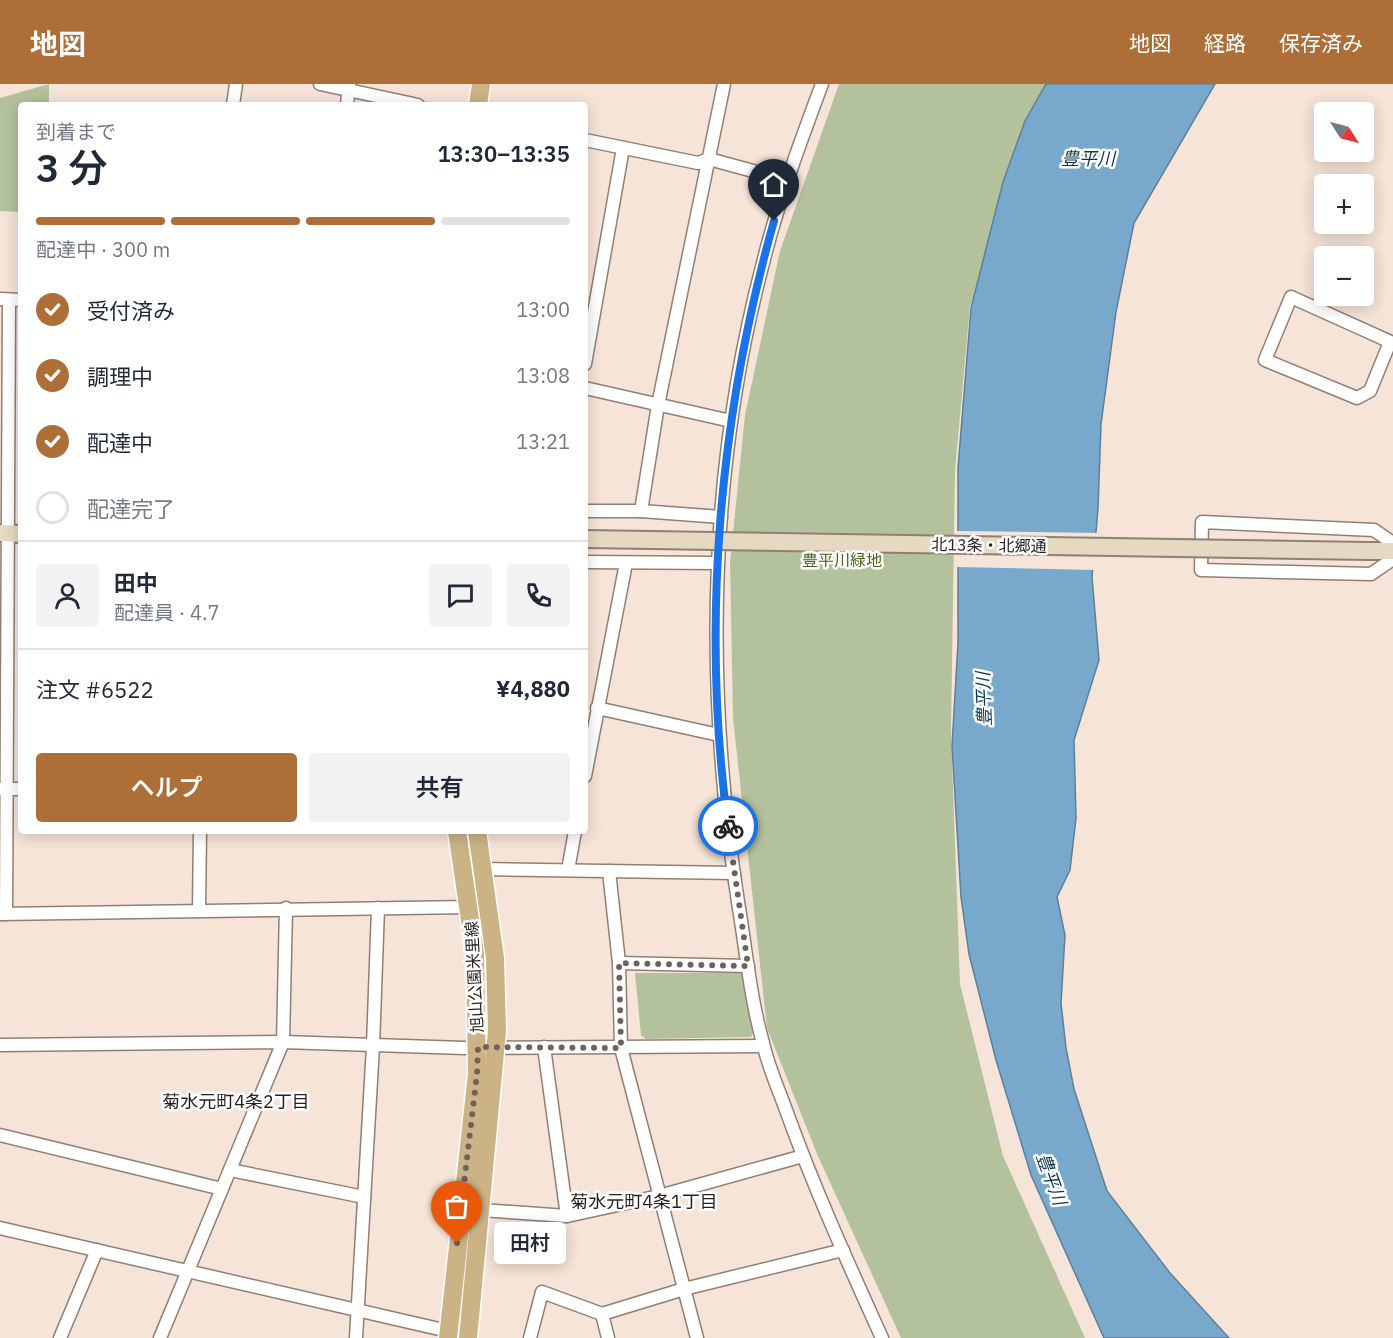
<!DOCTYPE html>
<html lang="ja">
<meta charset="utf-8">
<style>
:root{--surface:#fff;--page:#f2f2f3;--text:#1f2937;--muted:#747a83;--line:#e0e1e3;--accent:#ae6e37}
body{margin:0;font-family:"IBM Plex Sans","Noto Sans JP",sans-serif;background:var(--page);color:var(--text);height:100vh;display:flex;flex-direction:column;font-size:22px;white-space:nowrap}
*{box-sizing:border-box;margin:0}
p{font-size:20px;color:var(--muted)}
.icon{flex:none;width:33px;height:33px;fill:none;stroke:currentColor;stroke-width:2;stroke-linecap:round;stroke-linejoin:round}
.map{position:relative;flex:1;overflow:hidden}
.drawer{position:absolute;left:18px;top:18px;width:570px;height:732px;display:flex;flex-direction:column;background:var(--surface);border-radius:6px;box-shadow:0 3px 15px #0003}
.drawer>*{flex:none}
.needle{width:39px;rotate:126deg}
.controls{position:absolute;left:1314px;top:18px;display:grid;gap:12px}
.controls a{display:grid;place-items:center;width:60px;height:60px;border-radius:6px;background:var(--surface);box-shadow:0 3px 15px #0003;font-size:30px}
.pin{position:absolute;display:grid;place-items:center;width:51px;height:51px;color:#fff;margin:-62px -26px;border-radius:50% 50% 50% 0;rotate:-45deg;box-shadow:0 0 6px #0007}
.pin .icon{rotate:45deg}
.courier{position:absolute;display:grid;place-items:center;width:60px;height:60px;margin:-30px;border:4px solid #1a73e8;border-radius:50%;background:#fff;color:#222;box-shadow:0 2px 8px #0007}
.bubble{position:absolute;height:42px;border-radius:6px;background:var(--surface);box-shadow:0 3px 15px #0003;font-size:20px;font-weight:600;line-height:42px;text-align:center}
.summary em{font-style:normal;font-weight:600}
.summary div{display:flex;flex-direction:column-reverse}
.summary{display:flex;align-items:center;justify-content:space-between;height:102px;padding:0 18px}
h1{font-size:39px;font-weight:600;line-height:45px}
.bar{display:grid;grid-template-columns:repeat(4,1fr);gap:9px 6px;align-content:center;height:72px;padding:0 18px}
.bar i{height:8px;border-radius:4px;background:var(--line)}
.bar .current{background:var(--accent)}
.bar p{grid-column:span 4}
.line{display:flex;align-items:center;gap:15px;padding:0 18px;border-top:2px solid var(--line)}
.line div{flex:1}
.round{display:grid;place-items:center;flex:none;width:63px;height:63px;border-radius:6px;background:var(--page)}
ol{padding:0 18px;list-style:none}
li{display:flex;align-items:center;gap:18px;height:66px}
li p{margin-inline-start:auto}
li .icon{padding:6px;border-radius:50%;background:var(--accent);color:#fff;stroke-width:4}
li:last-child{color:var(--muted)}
li i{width:33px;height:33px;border:3px solid var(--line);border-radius:50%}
.cta{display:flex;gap:12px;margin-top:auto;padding:12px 18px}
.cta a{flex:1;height:69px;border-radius:6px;background:var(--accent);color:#fff;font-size:24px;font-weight:600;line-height:69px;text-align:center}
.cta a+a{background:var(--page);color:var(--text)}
header{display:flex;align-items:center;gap:36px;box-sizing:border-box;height:84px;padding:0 30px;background:var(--accent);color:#fff}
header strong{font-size:28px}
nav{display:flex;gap:33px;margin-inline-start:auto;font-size:21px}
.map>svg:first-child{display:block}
</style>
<header>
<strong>地図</strong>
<nav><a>地図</a><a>経路</a><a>保存済み</a></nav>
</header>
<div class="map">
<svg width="1393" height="1254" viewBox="0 0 1393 1254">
<rect width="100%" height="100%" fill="#f7e4d8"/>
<g fill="#b3c29c">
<polygon points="49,0 49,21 21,21 21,128 0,127 0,14"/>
<polygon points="839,0 1067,0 1032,64 970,222 955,387 951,648 960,900 1003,1072 1085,1254 901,1254 817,1070 767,944 733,634 730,478 745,331 780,167"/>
<polygon points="635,889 746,889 753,949 751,953 646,955 641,951"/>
</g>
<polygon fill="#78a9cd" stroke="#5f7f97" stroke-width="1.5" points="1046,0 1215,0 1134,139 1116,228 1101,340 1098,425 1092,493 1099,576 1074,656 1076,734 1070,786 1057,813 1065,851 1061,919 1066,964 1074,1005 1107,1107 1170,1189 1229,1254 1104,1254 1031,1091 996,976 969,870 961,813 952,662 958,559 958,384 971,224 1003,98 1025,37"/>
<polygon fill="#f7e4d8" points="956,447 1099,449 1095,486 956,483"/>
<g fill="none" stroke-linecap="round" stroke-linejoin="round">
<g stroke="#907f74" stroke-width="15">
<g id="street">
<polyline points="320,0 418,21"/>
<path d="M822 0C800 59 778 118 763 179 708 388 705 605 738 818 746 865 750 913 763 959 768 982 778 1004 786 1026 814 1104 848 1179 882 1254"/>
<polyline points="233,21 236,0"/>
<polyline points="347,21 349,0"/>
<polyline points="585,56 698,79 709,75 786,96"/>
<polyline points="0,215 21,216"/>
<polyline points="1390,258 1370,307 1357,314 1265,276 1291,213 1393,259"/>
<polyline points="585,280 623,64"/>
<polyline points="585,304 731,337"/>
<polyline points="585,427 641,427 721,433"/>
<polyline points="641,427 658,321 724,0"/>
<polyline points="1393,459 1374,446 1202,438 1201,486 1371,490 1393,475"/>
<polyline points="585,478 717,479"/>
<polyline points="597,624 719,651"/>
<polyline points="585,692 626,479"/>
<polyline points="0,705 21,705"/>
<polyline points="484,785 734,789"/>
<polyline points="568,786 575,747"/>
<polyline points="609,787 619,879 621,964 697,1254"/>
<polyline points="199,827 200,747"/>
<polyline points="0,830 470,823"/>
<polyline points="6,830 9,216"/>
<polyline points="619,879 748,882"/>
<polyline points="0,961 283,958 464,964 763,962"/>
<polyline points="544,963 567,1132"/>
<polyline points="0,1051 222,1105"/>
<polyline points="230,1086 364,1113"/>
<polyline points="481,1126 567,1132 659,1112 803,1072"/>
<polyline points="0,1144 448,1247"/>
<polyline points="60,1254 97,1166"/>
<polyline points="160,1254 283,958 286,824"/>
<polyline points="356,1254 373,962 378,824"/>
<polyline points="530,1254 542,1208 602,1230"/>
<polyline points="608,1254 602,1230 684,1205 843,1166"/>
</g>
</g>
<g stroke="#907f74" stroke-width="20">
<g id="secondary">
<polyline points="0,449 21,450"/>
<polyline points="1368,467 1393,467"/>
</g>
</g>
<g stroke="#fff" stroke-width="21">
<g id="primary">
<polyline points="478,21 481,0"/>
<polyline points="448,1254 477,990 475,870 457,747"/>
<polyline points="468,1254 497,947 495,874 477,747"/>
</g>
</g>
<use href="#street" stroke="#fff" stroke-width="12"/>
<use href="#secondary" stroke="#e5d9c2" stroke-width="16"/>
<use href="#primary" stroke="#cbb386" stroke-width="18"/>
<g stroke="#907f74" stroke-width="20" stroke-linecap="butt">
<polyline id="secondary-bridge" points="585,455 1368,467"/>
</g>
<use href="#secondary-bridge" stroke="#e5d9c2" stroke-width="16"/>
</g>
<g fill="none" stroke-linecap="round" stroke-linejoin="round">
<polyline stroke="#6e635c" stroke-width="6" stroke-dasharray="0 10.8" points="457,1159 477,990 478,963 621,964 619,879 748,882 728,742"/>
<path stroke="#1a73e8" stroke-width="8" d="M728 742C701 541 719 332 774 137"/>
</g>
<g text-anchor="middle" stroke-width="5" stroke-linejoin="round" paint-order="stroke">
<g font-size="16" fill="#251e1a" stroke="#fff">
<text transform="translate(989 461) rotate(1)" y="6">北13条・北郷通</text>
<text transform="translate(474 893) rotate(-93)" y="6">旭山公園米里線</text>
</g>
<g font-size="16" fill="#4a6113" stroke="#fff">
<text x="842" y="482">豊平川緑地</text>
</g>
<g font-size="18" font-style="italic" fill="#0f364f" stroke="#fff">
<text x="1088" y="81">豊平川</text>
<text transform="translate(984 615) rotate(-92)" y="6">豊平川</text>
<text transform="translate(1051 1095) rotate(70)" y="6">豊平川</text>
</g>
<g font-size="18" fill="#251e1a" stroke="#fff">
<text x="236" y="1024">菊水元町4条2丁目</text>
<text x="644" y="1124">菊水元町4条1丁目</text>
</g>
</g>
</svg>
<div class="controls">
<a><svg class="needle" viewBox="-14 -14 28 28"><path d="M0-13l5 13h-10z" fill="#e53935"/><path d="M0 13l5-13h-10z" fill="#747a83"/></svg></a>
<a>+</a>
<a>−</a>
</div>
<div class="pin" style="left:457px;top:1159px;background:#ea580c"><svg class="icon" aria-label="bag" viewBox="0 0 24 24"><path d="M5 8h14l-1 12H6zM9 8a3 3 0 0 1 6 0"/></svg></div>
<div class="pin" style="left:774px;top:137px;background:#1f2937"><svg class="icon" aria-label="home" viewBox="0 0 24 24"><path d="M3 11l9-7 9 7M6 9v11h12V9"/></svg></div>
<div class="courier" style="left:728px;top:742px"><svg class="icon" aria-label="bike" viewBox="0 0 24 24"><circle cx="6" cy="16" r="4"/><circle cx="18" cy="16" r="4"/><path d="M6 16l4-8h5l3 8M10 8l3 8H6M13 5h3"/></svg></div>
<div class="bubble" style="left:494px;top:1138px;width:72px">田村</div>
<section class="drawer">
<div class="summary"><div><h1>3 分</h1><p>到着まで</p></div><em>13:30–13:35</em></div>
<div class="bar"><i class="current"></i><i class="current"></i><i class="current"></i><i></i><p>配達中 · 300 m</p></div>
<ol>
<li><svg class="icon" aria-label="check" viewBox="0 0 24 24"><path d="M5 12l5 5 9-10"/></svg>受付済み<p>13:00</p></li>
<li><svg class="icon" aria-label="check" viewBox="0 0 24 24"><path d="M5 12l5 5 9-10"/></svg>調理中<p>13:08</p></li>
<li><svg class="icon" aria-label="check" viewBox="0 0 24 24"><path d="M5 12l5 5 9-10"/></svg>配達中<p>13:21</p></li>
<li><i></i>配達完了</li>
</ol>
<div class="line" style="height:108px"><a class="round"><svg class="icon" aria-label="person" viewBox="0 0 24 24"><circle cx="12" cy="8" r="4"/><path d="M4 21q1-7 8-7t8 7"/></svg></a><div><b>田中</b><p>配達員 · 4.7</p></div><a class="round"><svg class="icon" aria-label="chat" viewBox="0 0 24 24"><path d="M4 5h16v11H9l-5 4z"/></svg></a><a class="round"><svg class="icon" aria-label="phone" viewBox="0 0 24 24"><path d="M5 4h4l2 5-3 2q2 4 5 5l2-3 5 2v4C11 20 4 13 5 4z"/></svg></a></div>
<div class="line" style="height:78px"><div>注文 #6522</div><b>¥4,880</b></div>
<div class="cta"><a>ヘルプ</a><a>共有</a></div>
</section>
</div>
